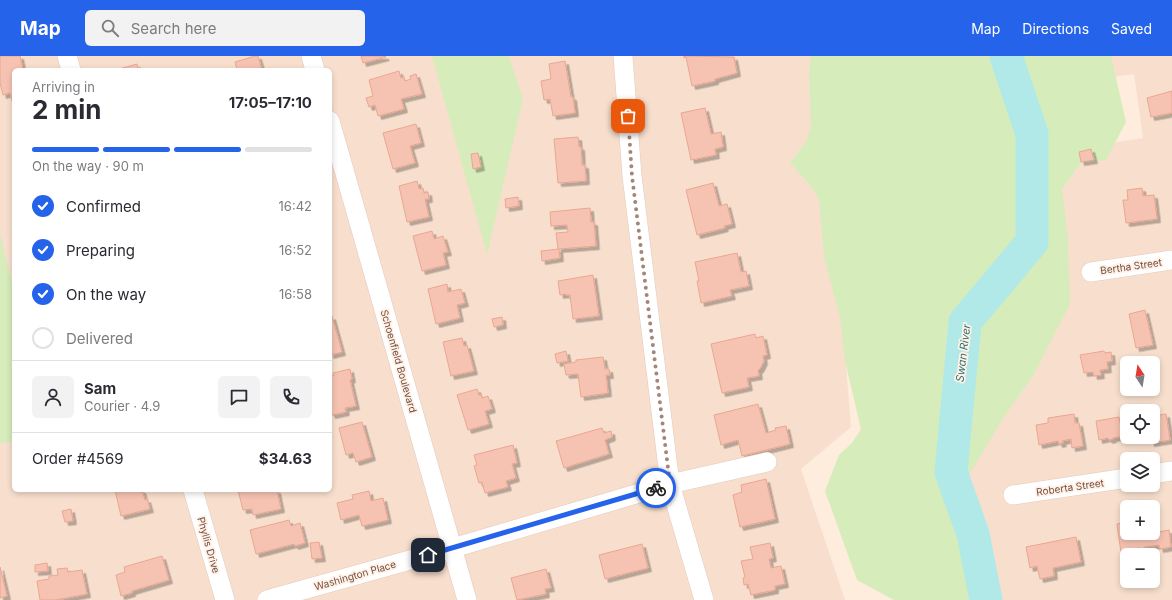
<!DOCTYPE html>
<meta charset="utf-8">
<style>
:root{--surface:#fff;--page:#f2f2f3;--text:#2b2b33;--muted:#7c7c81;--line:#e1e1e2;--accent:#2563eb}
body{margin:0;font-family:Inter,sans-serif;background:var(--page);color:var(--text);height:100vh;display:flex;flex-direction:column;font-size:15px;white-space:nowrap}
*{box-sizing:border-box;margin:0}
p{font-size:13px;color:var(--muted)}
.icon{flex:none;width:22px;height:22px;fill:none;stroke:currentColor;stroke-width:2;stroke-linecap:round;stroke-linejoin:round}
.map{position:relative;flex:1;overflow:hidden}
.panel{position:absolute;left:12px;top:12px;width:320px;height:424px;display:flex;flex-direction:column;background:var(--surface);border-radius:6px;box-shadow:0 2px 6px #0003}
.panel>*{flex:none}
.needle{width:26px;rotate:348deg}
.tools{position:absolute;left:1120px;top:300px;display:grid;gap:8px}
.tools a{display:grid;place-items:center;width:40px;height:40px;border-radius:6px;background:var(--surface);box-shadow:0 2px 6px #0003;font-size:20px}
.pin{position:absolute;display:grid;place-items:center;width:34px;height:34px;color:#fff;margin:-17px;border-radius:8px;box-shadow:0 2px 6px #0006}
.courier{position:absolute;display:grid;place-items:center;width:40px;height:40px;margin:-20px;border:3px solid #2563eb;border-radius:50%;background:#fff;color:#222;box-shadow:0 1px 5px #0007}
.summary em{font-style:normal;font-weight:700}
.summary div{display:flex;flex-direction:column-reverse}
.summary{display:flex;align-items:center;justify-content:space-between;height:68px;padding:0 20px}
h1{font-size:26px;font-weight:700;line-height:30px}
.bar{display:grid;grid-template-columns:repeat(4,1fr);gap:6px 4px;align-content:center;height:48px;padding:0 20px}
.bar i{height:5px;border-radius:3px;background:var(--line)}
.bar .on{background:var(--accent)}
.bar p{grid-column:span 4}
.line{display:flex;align-items:center;gap:10px;padding:0 20px;border-top:1px solid var(--line)}
.line div{flex:1}
.round{display:grid;place-items:center;flex:none;width:42px;height:42px;border-radius:6px;background:var(--page)}
ol{padding:0 20px;list-style:none}
li{display:flex;align-items:center;gap:12px;height:44px}
li p{margin-inline-start:auto}
li .icon{padding:4px;border-radius:50%;background:var(--accent);color:#fff;stroke-width:4}
li:last-child{color:var(--muted)}
li i{width:22px;height:22px;border:2px solid var(--line);border-radius:50%}
header{display:flex;align-items:center;gap:24px;box-sizing:border-box;height:56px;padding:0 20px;background:var(--accent);color:#fff}
header strong{font-size:19px}
nav{display:flex;gap:22px;margin-inline-start:auto;font-size:14px}
.search{width:280px;height:36px;background:var(--page);display:flex;align-items:center;gap:10px;box-sizing:border-box;padding:0 14px;border-radius:6px;color:var(--muted);font-size:15px}
.map>svg:first-child{display:block}
</style>
<header>
<strong>Map</strong>
<div class="search"><svg class="icon" aria-label="search" viewBox="0 0 24 24"><circle cx="10" cy="10" r="6"/><path d="M15 15l6 6"/></svg>Search here</div>
<nav><a>Map</a><a>Directions</a><a>Saved</a></nav>
</header>
<div class="map">
<svg width="1172" height="544" viewBox="0 0 1172 544">
<defs>
<filter id="shadow"><feDropShadow dx="3.5" dy="3.5" stdDeviation="0" flood-color="#0004"/></filter>
</defs>
<rect width="100%" height="100%" fill="#feecdc"/>
<g fill="#f8dfcd" fill-rule="evenodd">
<path d="M0 0H821L851 371 801 413 845 544H0ZM14 14H330V434H14Z"/>
<path d="M982 0H1172V544H965L957 412 1054 96 1143 82 1134 18 985 39ZM1127 307H1153V333H1127ZM1127 355H1153V381H1127ZM1127 403H1153V429H1127ZM1127 451H1153V477H1127ZM1127 499H1153V525H1127Z"/>
</g>
<g fill="#d6ecba">
<polygon points="432,0 509,0 523,43 487,199"/>
<polygon points="811,0 1111,0 1126,66 1106,104 1081,107 1062,133 1068,183 1070,248 1033,320 1003,362 968,421 976,544 894,544 857,524 825,435 839,399 852,387 861,373 845,305 840,262 824,201 819,143 808,127 790,107 806,86 811,70 809,15"/>
<polygon points="0,178 14,235 14,386 0,387"/>
</g>
<g fill="none" stroke-linecap="round" stroke-linejoin="round">
<polyline stroke="#b0e9e8" stroke-width="33" points="986,544 973,478 951,416 965,266 1032,186 1032,78 1006,0"/>
</g>
<g fill="#f6c3b2" stroke="#eaa691" filter="url(#shadow)">
<polygon points="0,0 20,0 23,14 14,14 14,45 12,45 10,37 3,39 0,27"/>
<polygon points="255,0 258,0 262,14 237,14 235,6"/>
<polygon points="361,0 385,0 386,1 363,7"/>
<polygon points="684,0 734,1 737,17 715,23 715,25 692,30 686,1 684,2"/>
<polygon points="565,5 571,41 573,41 575,57 553,60 550,43 544,44 541,25 551,23 549,8"/>
<polygon points="137,8 139,14 119,14 119,13"/>
<polygon points="399,15 401,22 404,21 405,25 411,23 410,20 416,18 422,38 401,43 404,53 378,60 375,49 369,51 366,42 373,40 369,24"/>
<polygon points="1172,35 1172,57 1151,61 1147,42"/>
<polygon points="705,52 711,78 721,76 723,91 715,93 716,99 691,104 681,57"/>
<polygon points="416,68 421,87 410,90 415,107 393,113 383,77"/>
<polygon points="578,81 579,91 581,91 582,109 585,109 586,125 558,127 554,83"/>
<polygon points="1091,93 1094,104 1081,106 1079,96"/>
<polygon points="478,97 481,111 473,113 471,98"/>
<polygon points="417,125 419,133 423,132 424,137 428,136 429,143 425,143 429,161 407,166 399,130"/>
<polygon points="713,127 719,150 727,148 732,168 724,170 725,172 697,179 686,134"/>
<polygon points="1142,132 1143,140 1154,139 1157,163 1126,167 1123,144 1128,144 1127,134"/>
<polygon points="518,141 519,150 506,152 505,143"/>
<polygon points="590,152 591,166 594,166 596,190 558,193 556,177 568,176 567,169 551,170 550,156"/>
<polygon points="432,175 434,183 443,180 448,196 443,197 446,209 422,215 413,180"/>
<polygon points="559,193 560,202 542,205 541,195"/>
<polygon points="737,197 741,216 746,215 749,230 730,234 732,240 701,247 697,225 699,225 695,206"/>
<polygon points="593,219 599,260 573,263 570,239 566,239 566,238 560,239 558,225"/>
<polygon points="447,228 448,236 461,233 465,247 457,249 460,262 436,268 428,233"/>
<polygon points="1145,254 1153,289 1136,292 1129,258"/>
<polygon points="332,260 342,296 330,299 330,261"/>
<polygon points="502,261 503,269 494,271 492,263"/>
<polygon points="755,278 756,282 763,280 767,299 763,300 764,305 760,313 758,314 759,320 747,322 749,331 722,337 711,288"/>
<polygon points="462,282 464,290 467,289 474,315 451,320 443,286"/>
<polygon points="566,295 568,305 557,307 555,298"/>
<polygon points="1104,295 1105,297 1111,296 1112,305 1107,306 1108,313 1100,314 1101,319 1094,320 1093,316 1084,317 1080,299"/>
<polygon points="603,301 605,313 609,313 610,319 606,319 608,337 581,341 578,318 566,319 564,308 576,306 576,304"/>
<polygon points="350,313 352,323 350,324 356,350 345,352 346,356 332,359 331,356 330,356 330,320 334,319 333,317"/>
<polygon points="477,333 479,339 481,339 482,342 488,340 492,353 485,355 489,368 468,374 457,339"/>
<polygon points="758,348 766,377 776,374 775,372 786,370 790,388 742,400 738,384 721,389 714,359"/>
<polygon points="1074,358 1075,367 1079,367 1083,390 1072,392 1071,383 1062,385 1063,387 1059,388 1058,385 1039,389 1036,369 1048,367 1048,362"/>
<polygon points="1166,358 1170,384 1151,387 1150,381 1153,381 1153,360"/>
<polygon points="1119,361 1123,380 1113,382 1113,383 1109,384 1108,382 1099,384 1096,365"/>
<polygon points="362,366 372,401 356,406 353,397 346,399 339,372"/>
<polygon points="602,372 604,377 611,375 612,381 605,384 609,398 564,412 556,385"/>
<polygon points="513,389 517,407 512,408 516,422 506,425 508,431 485,437 482,426 479,427 474,410 477,409 474,399"/>
<polygon points="766,423 775,463 740,471 733,439 742,436 741,429"/>
<polygon points="115,434 142,434 145,444 147,443 150,453 121,460"/>
<polygon points="238,434 277,434 281,453 253,459 252,453 243,454"/>
<polygon points="369,435 371,445 383,442 388,464 362,470 359,459 341,464 337,447 353,443 352,439"/>
<polygon points="71,453 73,465 65,466 62,455"/>
<polygon points="289,464 291,470 300,467 305,487 295,490 294,488 256,498 250,474"/>
<polygon points="1127,466 1127,477 1153,477 1169,474 1171,491 1160,493 1159,489 1144,491 1145,495 1141,496 1140,492 1138,492 1138,499 1127,499 1127,503 1122,504 1117,468"/>
<polygon points="1076,481 1081,506 1053,512 1054,520 1040,523 1037,510 1030,512 1026,491"/>
<polygon points="319,486 322,502 312,503 310,487"/>
<polygon points="770,487 773,502 769,503 771,512 781,510 785,528 775,530 775,534 751,539 748,528 744,529 743,522 745,521 741,505 753,503 750,491"/>
<polygon points="642,488 648,512 605,523 599,499"/>
<polygon points="162,500 169,524 132,535 132,537 121,540 116,519 125,516 124,511"/>
<polygon points="47,507 48,515 35,516 35,509"/>
<polygon points="0,511 7,540 0,542"/>
<polygon points="67,512 68,516 82,514 87,538 56,544 40,544 37,525 49,523 49,520 58,519 57,513"/>
<polygon points="546,513 551,532 545,533 546,538 517,544 511,522"/>
</g>
<g fill="none" stroke-linecap="round" stroke-linejoin="round">
<g stroke="#e4c8bb" stroke-width="20">
<g id="minor">
<polyline points="67,0 71,14"/>
<polyline points="311,0 315,14"/>
<polyline points="623,0 632,120 670,428 704,544"/>
<polyline points="330,65 467,544"/>
<polyline points="1091,216 1172,204"/>
<polyline points="1153,418 1172,415"/>
<polyline points="193,434 225,544"/>
<polyline points="1013,439 1127,422"/>
<polyline points="267,544 453,492 670,428 767,406"/>
</g>
</g>
<use href="#minor" stroke="#fff" stroke-width="19"/>
</g>
<g fill="none" stroke-linecap="round" stroke-linejoin="round">
<polyline stroke="#a58579" stroke-width="4" stroke-dasharray="0 7.2" points="628,60 632,120 670,428 656,432"/>
<polyline stroke="#2563eb" stroke-width="5" points="428,499 656,432"/>
</g>
<g text-anchor="middle" stroke-width="3.5" stroke-linejoin="round" paint-order="stroke">
<g font-size="10" fill="#754e44" stroke="#fff1e5">
<text transform="translate(1131 210) rotate(-8)" y="4">Bertha Street</text>
<text transform="translate(399 305) rotate(74)" y="4">Schoenfield Boulevard</text>
<text transform="translate(1070 431) rotate(-8)" y="4">Roberta Street</text>
<text transform="translate(209 489) rotate(74)" y="4">Phyllis Drive</text>
<text transform="translate(355 519) rotate(-16)" y="4">Washington Place</text>
</g>
<g font-size="11" font-style="italic" fill="#347476" stroke="#fff1e5">
<text transform="translate(963 297) rotate(-83)" y="4">Swan River</text>
</g>
</g>
</svg>
<div class="tools">
<a><svg class="needle" viewBox="-14 -14 28 28"><path d="M0-13l5 13h-10z" fill="#e53935"/><path d="M0 13l5-13h-10z" fill="#7c7c81"/></svg></a>
<a><svg class="icon" aria-label="locate" viewBox="0 0 24 24"><circle cx="12" cy="12" r="6"/><path d="M12 2v4M12 18v4M2 12h4M18 12h4"/></svg></a>
<a><svg class="icon" aria-label="layers" viewBox="0 0 24 24"><path d="M12 4l9 5-9 5-9-5zM3 14l9 5 9-5"/></svg></a>
<a>+</a>
<a>−</a>
</div>
<div class="pin" style="left:628px;top:60px;background:#ea580c"><svg class="icon" aria-label="bag" viewBox="0 0 24 24"><path d="M5 8h14l-1 12H6zM9 8a3 3 0 0 1 6 0"/></svg></div>
<div class="pin" style="left:428px;top:499px;background:#1f2937"><svg class="icon" aria-label="home" viewBox="0 0 24 24"><path d="M3 11l9-7 9 7M6 9v11h12V9"/></svg></div>
<div class="courier" style="left:656px;top:432px"><svg class="icon" aria-label="bike" viewBox="0 0 24 24"><circle cx="6" cy="16" r="4"/><circle cx="18" cy="16" r="4"/><path d="M6 16l4-8h5l3 8M10 8l3 8H6M13 5h3"/></svg></div>
<section class="panel">
<div class="summary"><div><h1>2 min</h1><p>Arriving in</p></div><em>17:05–17:10</em></div>
<div class="bar"><i class="on"></i><i class="on"></i><i class="on"></i><i></i><p>On the way · 90 m</p></div>
<ol>
<li><svg class="icon" aria-label="check" viewBox="0 0 24 24"><path d="M5 12l5 5 9-10"/></svg>Confirmed<p>16:42</p></li>
<li><svg class="icon" aria-label="check" viewBox="0 0 24 24"><path d="M5 12l5 5 9-10"/></svg>Preparing<p>16:52</p></li>
<li><svg class="icon" aria-label="check" viewBox="0 0 24 24"><path d="M5 12l5 5 9-10"/></svg>On the way<p>16:58</p></li>
<li><i></i>Delivered</li>
</ol>
<div class="line" style="height:72px"><a class="round"><svg class="icon" aria-label="person" viewBox="0 0 24 24"><circle cx="12" cy="8" r="4"/><path d="M4 21q1-7 8-7t8 7"/></svg></a><div><b>Sam</b><p>Courier · 4.9</p></div><a class="round"><svg class="icon" aria-label="chat" viewBox="0 0 24 24"><path d="M4 5h16v11H9l-5 4z"/></svg></a><a class="round"><svg class="icon" aria-label="phone" viewBox="0 0 24 24"><path d="M5 4h4l2 5-3 2q2 4 5 5l2-3 5 2v4C11 20 4 13 5 4z"/></svg></a></div>
<div class="line" style="height:52px"><div>Order #4569</div><b>$34.63</b></div>
</section>
</div>
